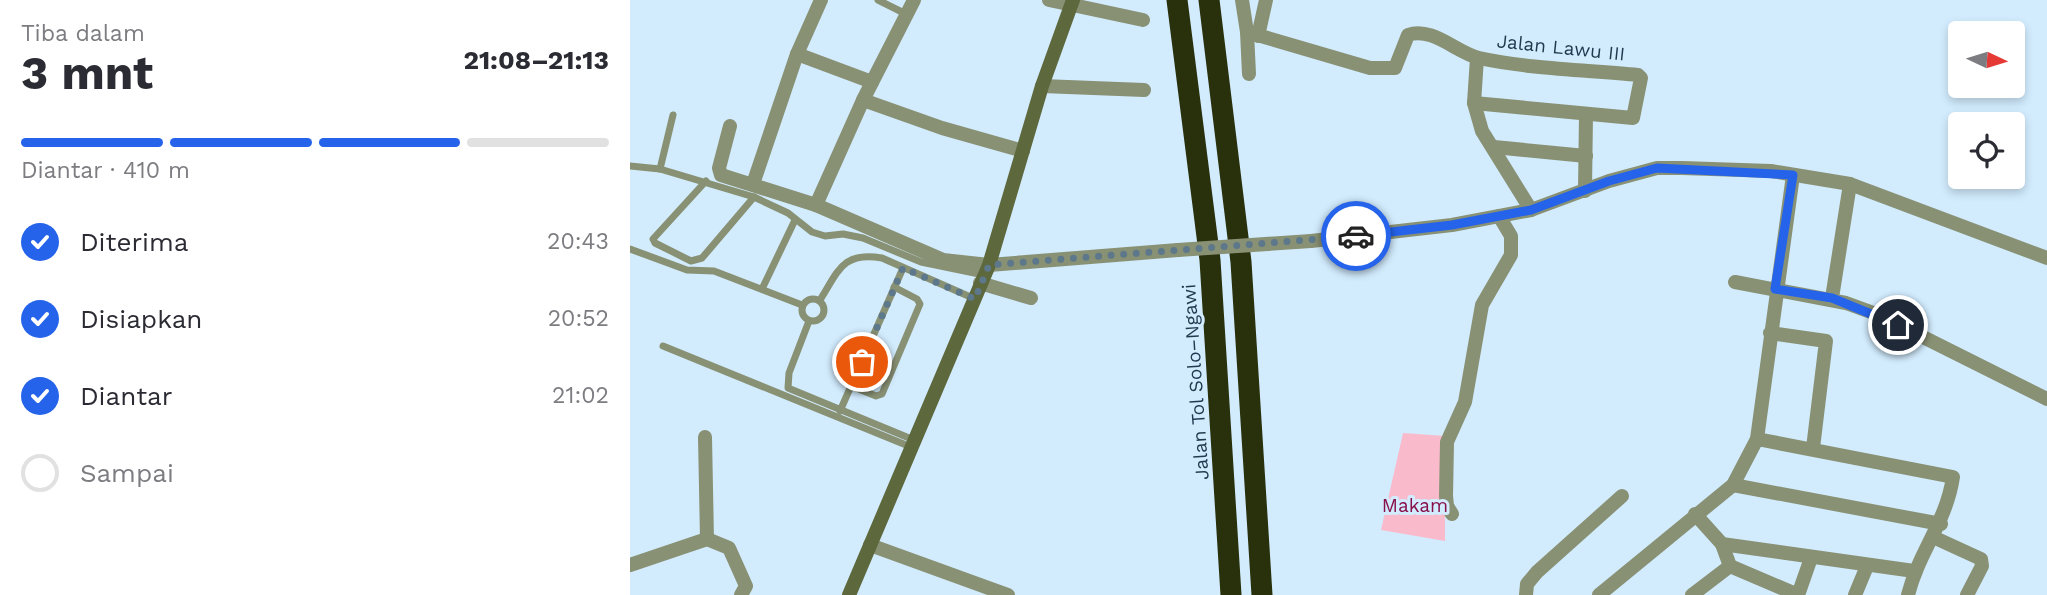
<!DOCTYPE html>
<html lang="id">
<meta charset="utf-8">
<style>
:root{--surface:#fff;--page:#f7f7f7;--text:#2b2b33;--muted:#7c7c81;--line:#e1e1e2;--accent:#2563eb}
body{margin:0;font-family:"Work Sans",sans-serif;background:var(--page);color:var(--text);height:100vh;display:flex;flex-direction:column;font-size:26px;white-space:nowrap}
*{box-sizing:border-box;margin:0}
p{font-size:23px;color:var(--muted)}
.icon{flex:none;width:38px;height:38px;fill:none;stroke:currentColor;stroke-width:2;stroke-linecap:round;stroke-linejoin:round}
.map{position:relative;flex:1;overflow:hidden}
.sheet{display:flex;flex-direction:column;background:var(--surface);width:630px}
.sheet>*{flex:none}
.needle{width:46px;rotate:94deg}
.tools{position:absolute;left:1318px;top:21px;display:grid;gap:14px}
.tools a{display:grid;place-items:center;width:77px;height:77px;border-radius:7px;background:var(--surface);box-shadow:0 4px 10px #0003;font-size:35px}
.pin{position:absolute;display:grid;place-items:center;width:60px;height:60px;color:#fff;margin:-30px;border:4px solid #fff;border-radius:50%;box-shadow:0 2px 7px #0007}
.courier{position:absolute;display:grid;place-items:center;width:70px;height:70px;margin:-35px;border:5px solid #2563eb;border-radius:50%;background:#fff;color:#222;box-shadow:0 2px 9px #0007}
.headline em{font-style:normal;font-weight:700}
.headline div{display:flex;flex-direction:column-reverse}
.headline{display:flex;align-items:center;justify-content:space-between;height:119px;padding:0 21px}
h1{font-size:46px;font-weight:700;line-height:52px}
.bar{display:grid;grid-template-columns:repeat(4,1fr);gap:10px 7px;align-content:center;height:84px;padding:0 21px}
.bar i{height:9px;border-radius:5px;background:var(--line)}
.bar .on{background:var(--accent)}
.bar p{grid-column:span 4}
ol{padding:0 21px;list-style:none}
li{display:flex;align-items:center;gap:21px;height:77px}
li p{margin-inline-start:auto}
li .icon{padding:7px;border-radius:50%;background:var(--accent);color:#fff;stroke-width:4}
li:last-child{color:var(--muted)}
li i{width:38px;height:38px;border:4px solid var(--line);border-radius:50%}
main{display:flex;flex:1;min-height:0}
.map>svg:first-child{display:block}
</style>
<main>
<section class="sheet">
<div class="headline"><div><h1>3 mnt</h1><p>Tiba dalam</p></div><em>21:08–21:13</em></div>
<div class="bar"><i class="on"></i><i class="on"></i><i class="on"></i><i></i><p>Diantar · 410 m</p></div>
<ol>
<li><svg class="icon" aria-label="check" viewBox="0 0 24 24"><path d="M5 12l5 5 9-10"/></svg>Diterima<p>20:43</p></li>
<li><svg class="icon" aria-label="check" viewBox="0 0 24 24"><path d="M5 12l5 5 9-10"/></svg>Disiapkan<p>20:52</p></li>
<li><svg class="icon" aria-label="check" viewBox="0 0 24 24"><path d="M5 12l5 5 9-10"/></svg>Diantar<p>21:02</p></li>
<li><i></i>Sampai</li>
</ol>
</section>
<div class="map">
<svg width="1417" height="595" viewBox="0 0 1417 595">
<rect width="100%" height="100%" fill="#d2ecfe"/>
<polygon fill="#f9bacc" points="773,433 815,436 815,541 751,530"/>
<g fill="none" stroke-linecap="round" stroke-linejoin="round">
<g stroke="#899174" stroke-width="7">
<polyline points="248,0 276,14"/>
<polyline points="0,166 30,169 124,197 158,213 182,232 195,236 213,234 233,238 291,262 354,275"/>
<polyline points="30,169 43,115"/>
<polyline points="76,181 23,239 25,243 61,261 72,258 124,197"/>
<polyline points="0,249 57,270 84,271 172,305"/>
<polyline points="132,289 165,220"/>
<circle cx="183" cy="310" r="11"/>
<path d="M190 300C208 272 212 251 252 258L345 299"/>
<polyline points="179,321 159,373 158,388 284,440"/>
<polyline points="33,346 281,447"/>
<polyline points="221,386 246,396 252,394 290,304 287,299 264,287"/>
<polyline points="210,411 273,268"/>
</g>
<g stroke="#899174" stroke-width="14">
<polyline points="419,0 513,20"/>
<path d="M612 0 617 32 740 68H765L778 35C802 26 827 53 849 58 900 69 956 70 1008 75L1011 78 1003 118 844 103"/>
<polyline points="617,32 619,74"/>
<polyline points="628,36 636,0"/>
<polyline points="167,54 242,82"/>
<polyline points="847,58 844,103 852,131 901,210"/>
<polyline points="412,86 514,90"/>
<polyline points="233,100 312,128 393,151"/>
<polyline points="100,126 89,168 91,175 186,205 313,260 359,265 548,250"/>
<polyline points="864,147 956,156"/>
<polyline points="123,184 167,54 191,0"/>
<polyline points="955,191 956,114"/>
<polyline points="186,205 233,100 284,0"/>
<polyline points="681,241 822,225 901,210 979,181 1027,168 1052,168 1141,171 1220,184 1417,258"/>
<polyline points="1105,282 1216,303 1249,315 1417,399"/>
<polyline points="350,283 401,298"/>
<polyline points="1202,298 1220,184"/>
<polyline points="1140,333 1196,341 1183,448"/>
<polyline points="75,437 77,539 99,548 116,586 111,595"/>
<path d="M1127 439 1323 477C1316 523 1289 551 1278 595"/>
<polyline points="1103,485 1311,524"/>
<polyline points="822,514 817,506 816,496 817,442 835,402 852,305 881,255 881,236 869,216"/>
<polyline points="1065,514 1092,544 1284,571"/>
<polyline points="1303,537 1351,559 1352,566 1337,595"/>
<polyline points="1092,544 1100,566 1168,595 1181,558"/>
<polyline points="240,545 378,595"/>
<polyline points="0,565 77,539"/>
<polyline points="896,595 897,584 907,572 992,496"/>
<polyline points="969,595 1103,485 1127,439 1163,175"/>
<polyline points="1062,595 1100,566"/>
<polyline points="1225,595 1237,566"/>
</g>
<polyline stroke="#5e683d" stroke-width="14" points="219,595 359,265 412,86 443,0"/>
<g stroke="#29300c" stroke-width="21">
<polyline points="547,0 580,260 601,595"/>
<polyline points="579,0 611,262 632,595"/>
</g>
<polyline stroke="#899174" stroke-width="14" points="548,250 681,241"/>
</g>
<g fill="none" stroke-linecap="round" stroke-linejoin="round">
<polyline stroke="#5d788a" stroke-width="7" stroke-dasharray="0 12.6" points="232,362 273,268 345,299 359,265 726,236"/>
<polyline stroke="#2563eb" stroke-width="9" points="726,236 822,225 901,210 979,181 1027,168 1163,175 1145,289 1202,298 1268,325"/>
</g>
<g text-anchor="middle" stroke-width="6" stroke-linejoin="round" paint-order="stroke">
<g font-size="19" fill="#1e3a4c" stroke="#d2ecfe">
<text transform="translate(931 47) rotate(6)" y="7">Jalan Lawu III</text>
<text transform="translate(565 382) rotate(-94)" y="7">Jalan Tol Solo–Ngawi</text>
</g>
<g font-size="19" fill="#881049" stroke="#d2ecfe">
<text x="785" y="512">Makam</text>
</g>
</g>
</svg>
<div class="tools">
<a><svg class="needle" viewBox="-14 -14 28 28"><path d="M0-13l5 13h-10z" fill="#e53935"/><path d="M0 13l5-13h-10z" fill="#7c7c81"/></svg></a>
<a><svg class="icon" aria-label="locate" viewBox="0 0 24 24"><circle cx="12" cy="12" r="6"/><path d="M12 2v4M12 18v4M2 12h4M18 12h4"/></svg></a>
</div>
<div class="pin" style="left:232px;top:362px;background:#ea580c"><svg class="icon" aria-label="bag" viewBox="0 0 24 24"><path d="M5 8h14l-1 12H6zM9 8a3 3 0 0 1 6 0"/></svg></div>
<div class="pin" style="left:1268px;top:325px;background:#1f2937"><svg class="icon" aria-label="home" viewBox="0 0 24 24"><path d="M3 11l9-7 9 7M6 9v11h12V9"/></svg></div>
<div class="courier" style="left:726px;top:236px"><svg class="icon" aria-label="car" viewBox="0 0 24 24"><path d="M5 17H2v-5l4-1 3-4h7l3 4 3 1v5h-3M9 17h6M6 11h13"/><circle cx="7" cy="17" r="2"/><circle cx="17" cy="17" r="2"/></svg></div>
</div>
</main>
